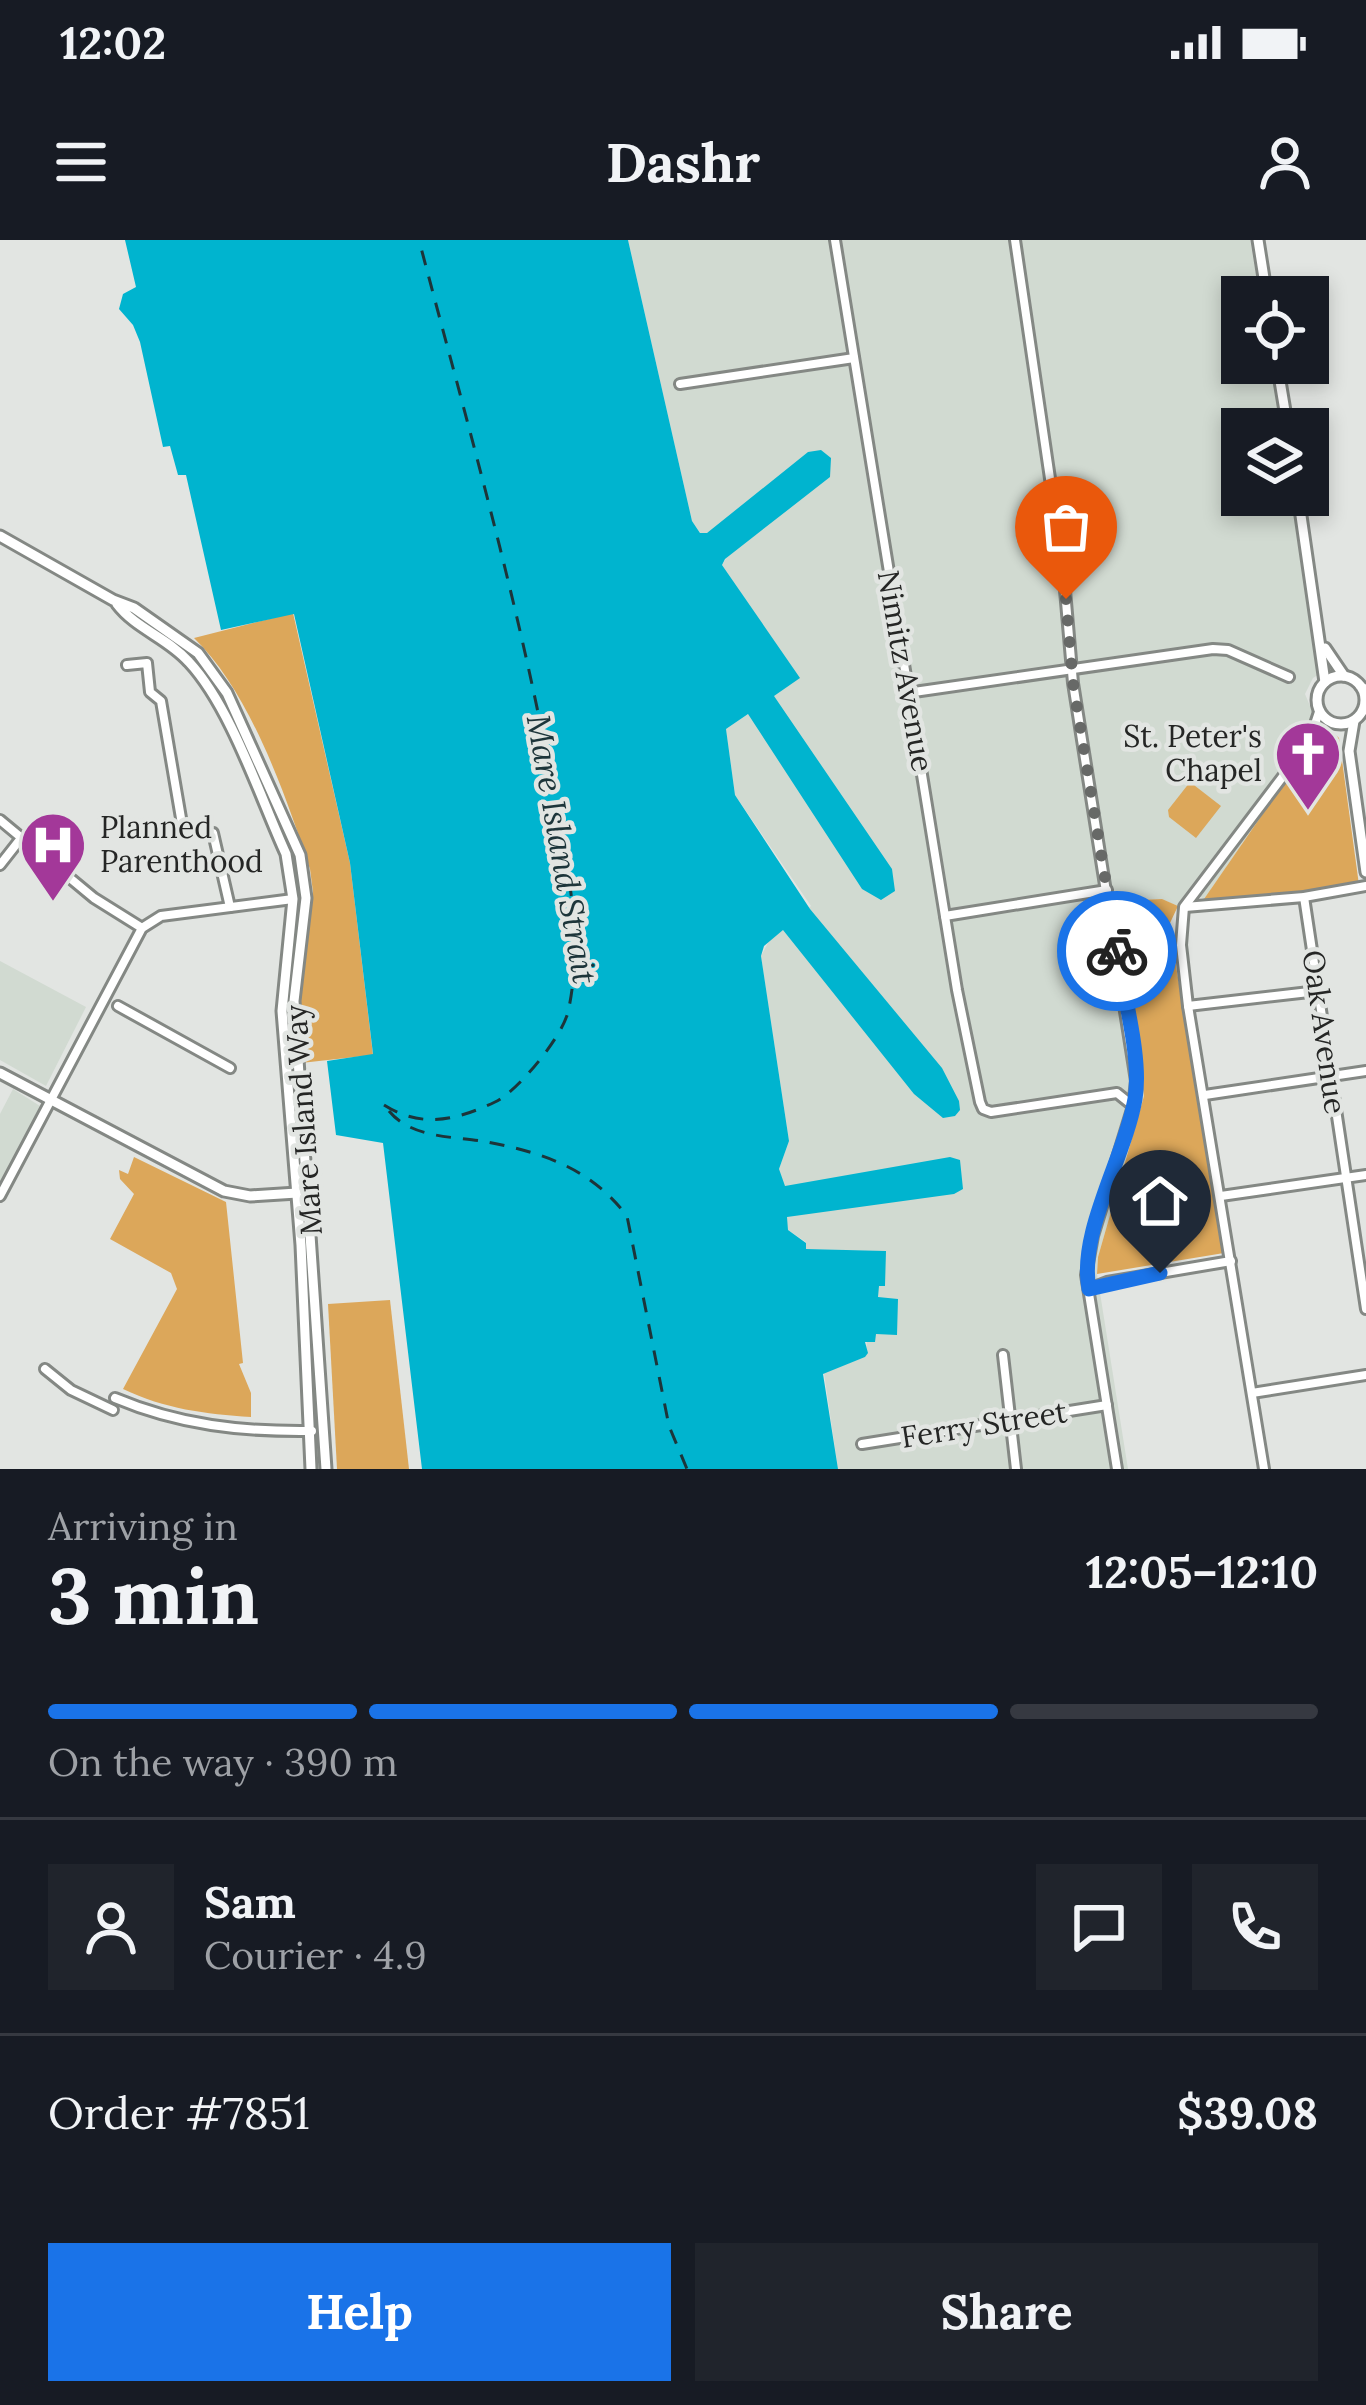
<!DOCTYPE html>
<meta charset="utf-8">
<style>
:root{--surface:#171b24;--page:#20242c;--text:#f1f3f6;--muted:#9ea1a6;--line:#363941;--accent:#1a73e8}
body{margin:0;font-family:Lora,serif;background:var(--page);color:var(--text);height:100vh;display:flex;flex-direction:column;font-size:45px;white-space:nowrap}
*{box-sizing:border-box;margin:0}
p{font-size:39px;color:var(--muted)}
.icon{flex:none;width:66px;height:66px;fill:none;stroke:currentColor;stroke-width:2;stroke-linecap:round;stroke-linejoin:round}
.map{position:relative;height:1229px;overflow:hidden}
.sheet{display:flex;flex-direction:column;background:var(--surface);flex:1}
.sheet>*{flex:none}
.tools{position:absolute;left:1221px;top:36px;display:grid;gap:24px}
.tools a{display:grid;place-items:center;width:108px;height:108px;border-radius:0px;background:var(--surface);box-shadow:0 6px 18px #0003;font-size:60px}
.pin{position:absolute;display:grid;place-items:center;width:102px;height:102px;color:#fff;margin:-123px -51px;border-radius:50% 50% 50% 0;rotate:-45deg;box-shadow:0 0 12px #0007}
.pin .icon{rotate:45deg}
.courier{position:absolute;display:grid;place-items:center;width:120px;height:120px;margin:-60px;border:9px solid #1a73e8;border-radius:50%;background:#fff;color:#222;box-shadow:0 3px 15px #0007}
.headline em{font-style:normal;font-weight:800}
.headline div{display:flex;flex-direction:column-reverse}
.headline{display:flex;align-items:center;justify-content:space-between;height:204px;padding:0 48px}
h1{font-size:78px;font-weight:800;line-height:90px}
.bar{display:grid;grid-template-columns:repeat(4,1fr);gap:18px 12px;align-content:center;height:144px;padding:0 48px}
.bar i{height:15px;border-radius:9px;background:var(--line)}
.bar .active{background:var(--accent)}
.bar p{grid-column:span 4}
.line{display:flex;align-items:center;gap:30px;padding:0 48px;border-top:3px solid var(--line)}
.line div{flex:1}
.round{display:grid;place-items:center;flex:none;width:126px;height:126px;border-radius:0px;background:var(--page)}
.button{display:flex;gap:24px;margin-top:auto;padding:24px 48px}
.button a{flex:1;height:138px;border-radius:0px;background:var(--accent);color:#fff;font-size:48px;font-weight:800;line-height:138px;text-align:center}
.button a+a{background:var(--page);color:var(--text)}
.status{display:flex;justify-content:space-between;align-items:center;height:84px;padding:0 60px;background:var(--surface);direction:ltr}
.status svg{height:33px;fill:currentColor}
header{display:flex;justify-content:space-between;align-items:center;height:156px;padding:0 48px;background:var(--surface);font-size:54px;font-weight:800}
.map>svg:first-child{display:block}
</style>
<div class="status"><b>12:02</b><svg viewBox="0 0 49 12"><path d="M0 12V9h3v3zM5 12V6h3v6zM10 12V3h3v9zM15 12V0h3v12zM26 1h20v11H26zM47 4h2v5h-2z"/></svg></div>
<header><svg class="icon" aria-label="menu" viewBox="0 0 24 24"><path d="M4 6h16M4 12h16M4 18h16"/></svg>Dashr<svg class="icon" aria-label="person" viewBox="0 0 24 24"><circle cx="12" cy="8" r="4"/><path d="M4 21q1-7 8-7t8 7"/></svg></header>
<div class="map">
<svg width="1366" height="1229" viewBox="0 0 1366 1229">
<rect width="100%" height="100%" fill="#e2e5e2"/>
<g fill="#d1dad1">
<polygon points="628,0 1250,0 1260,57 1242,57 1242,123 1277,123 1288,189 1242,189 1242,255 1298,255 1329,428 1313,438 1305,454 1315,478 1324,485 1204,659 1190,651 1178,666 1161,659 1116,661 1144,856 1098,1017 1097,1034 1128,1229 838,1229 824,1133 865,1117 879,1011 806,1009 806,1002 788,990 779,929 789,901 761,716 769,701 811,666 735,555 726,489 748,474 752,480 773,456 799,438 722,325 729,314 701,294 692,281"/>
<polygon points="0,721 86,767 46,846 0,820"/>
<polygon points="13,849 40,866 0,943 0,874"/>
</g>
<g fill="#dca75a">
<path d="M293 373 350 623 373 815 301 823V747L313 652 310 629C286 556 250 452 194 398Z"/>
<polygon points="1324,485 1339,498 1359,645 1209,663 1204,659"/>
<polygon points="1190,542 1221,566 1196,598 1169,577 1168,570"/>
<polygon points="1162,659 1178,666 1170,683 1171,696 1224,1013 1097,1034 1098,1017 1144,856 1117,661"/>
<path d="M134 917 226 962 243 1123 239 1124 251 1153V1177C205 1174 165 1169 123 1149L177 1049 171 1033 110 999 134 954 120 939 119 930 128 934Z"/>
<polygon points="390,1060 409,1229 337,1229 328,1064"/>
</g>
<polygon fill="#00b4cf" points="125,0 628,0 692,281 700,293 707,293 808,212 821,210 831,218 830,237 725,319 722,325 800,438 774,456 892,629 895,651 881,660 862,649 748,474 726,489 735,555 810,669 942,828 959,861 960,870 955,876 943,878 914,854 783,690 764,706 761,716 789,901 779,929 785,946 950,917 960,920 963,949 954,954 787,977 788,990 806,1003 806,1009 886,1011 885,1046 879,1046 878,1057 898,1059 897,1095 876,1094 875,1102 865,1102 868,1113 865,1117 823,1134 838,1229 422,1229 383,903 336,895 327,821 373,814 350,623 294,374 221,390 186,235 178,235 170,206 163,207 140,102 133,85 119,69 123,54 136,47"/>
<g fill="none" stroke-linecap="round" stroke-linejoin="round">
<g stroke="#1d353a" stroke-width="3" stroke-dasharray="15 12" stroke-linecap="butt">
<path d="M384 865C422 889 457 880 495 862 518 851 562 797 568 772 585 697 565 612 551 538 517 356 466 179 419 0"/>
<path d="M389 871C412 899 454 896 487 902 545 913 591 929 627 976L669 1186 687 1229"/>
</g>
<g stroke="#848884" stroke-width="14">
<g id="minor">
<polyline points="835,0 957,750 980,862 983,869 991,872 1117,853 1132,865"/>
<polyline points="1015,0 1063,327 1073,443 1136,841 1133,866 1093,996 1086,1035 1117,1229"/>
<polyline points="680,144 854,118"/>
<polyline points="127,425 147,423 150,452 161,461 182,584 187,589 213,593 230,667"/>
<polyline points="1360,446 1366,449"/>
<polyline points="907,453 1213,409 1228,410 1289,437"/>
<polyline points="1362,472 1366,467"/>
<polyline points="0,580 94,658 142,688"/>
<polyline points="0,625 22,597"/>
<polyline points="1304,657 1366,1069"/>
<polyline points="1185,667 1304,657 1366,646"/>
<polyline points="945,676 1107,650"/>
<polyline points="118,766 230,828"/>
<polyline points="1188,766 1318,751"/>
<polyline points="1205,855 1366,831"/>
<polyline points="0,956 142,688 161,676 293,659"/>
<polyline points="1221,956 1366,935"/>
<polyline points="1089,1049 1107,1042 1231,1021"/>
<polyline points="1003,1115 1016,1229"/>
<polyline points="45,1129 71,1150 113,1170"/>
<polyline points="1252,1153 1366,1135"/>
<path d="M115 1158C179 1185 242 1192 312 1191"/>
<polyline points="862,1204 1107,1165"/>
<polyline points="1264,1229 1188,766 1181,705 1184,667 1309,502 1319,472"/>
</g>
</g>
<g stroke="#848884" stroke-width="15">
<g id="major">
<polyline points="1258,0 1267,57"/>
<polyline points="1277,123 1288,189"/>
<polyline points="1298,255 1325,442"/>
<polyline points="0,296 113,360 134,368 198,413 227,453 300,615 306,658 294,761 326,1229"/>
<path d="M117 364C136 389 168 398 189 422 231 467 260 557 286 614L293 659 282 771 301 1005 311 1229"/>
<polyline points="1325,408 1344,436"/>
<circle cx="1341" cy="460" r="24"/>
<polyline points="1354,481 1349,511 1366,632"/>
<polyline points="0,833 224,951 250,956 297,953"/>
</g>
</g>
<use href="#minor" stroke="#fff" stroke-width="8"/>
<use href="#major" stroke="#fff" stroke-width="9"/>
</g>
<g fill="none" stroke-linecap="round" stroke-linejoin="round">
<polyline stroke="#676967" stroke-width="12" stroke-dasharray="0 21.6" points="1066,359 1073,443 1117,711"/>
<path stroke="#1a73e8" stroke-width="15" d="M1117 711C1123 754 1142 817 1135 859 1125 917 1078 992 1089 1049L1160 1033"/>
</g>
<defs>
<g id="church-pin" transform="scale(3.45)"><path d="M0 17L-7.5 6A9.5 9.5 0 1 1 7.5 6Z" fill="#a33899" stroke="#e2e5e2"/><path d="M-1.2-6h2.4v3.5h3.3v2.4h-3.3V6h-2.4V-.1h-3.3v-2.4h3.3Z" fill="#fff"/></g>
<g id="hospital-pin" transform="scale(3.45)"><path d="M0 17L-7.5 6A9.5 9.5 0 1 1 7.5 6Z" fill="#a33899" stroke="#e2e5e2"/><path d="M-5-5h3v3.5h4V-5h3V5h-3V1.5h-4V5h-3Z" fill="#fff"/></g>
</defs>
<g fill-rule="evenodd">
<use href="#church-pin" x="1308" y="514"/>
<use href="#hospital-pin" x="53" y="605"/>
</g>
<g text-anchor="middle" stroke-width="9" stroke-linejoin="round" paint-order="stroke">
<g font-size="30" fill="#252625" stroke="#e2e5e2">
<text transform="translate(905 431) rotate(80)" y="10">Nimitz Avenue</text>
<text transform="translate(1324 792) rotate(82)" y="10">Oak Avenue</text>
<text transform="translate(304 880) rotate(-94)" y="10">Mare Island Way</text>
<text transform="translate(984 1185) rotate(-9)" y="10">Ferry Street</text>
</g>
<g font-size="30" fill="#252625" stroke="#e2e5e2" text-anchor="end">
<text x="1262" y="507">St. Peter's<tspan x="1262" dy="34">Chapel</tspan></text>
<text x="100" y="598" text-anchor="start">Planned<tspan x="100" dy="34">Parenthood</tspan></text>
</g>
<g font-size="33" font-style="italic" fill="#1d353a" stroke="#e2e5e2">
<text transform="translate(562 609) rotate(80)" y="12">Mare Island Strait</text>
</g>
</g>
</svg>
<div class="tools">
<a><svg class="icon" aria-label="locate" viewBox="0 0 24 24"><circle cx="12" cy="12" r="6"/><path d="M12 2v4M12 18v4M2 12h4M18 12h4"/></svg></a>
<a><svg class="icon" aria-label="layers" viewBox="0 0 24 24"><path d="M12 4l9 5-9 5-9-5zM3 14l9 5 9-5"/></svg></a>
</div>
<div class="pin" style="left:1066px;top:359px;background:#ea580c"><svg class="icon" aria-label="bag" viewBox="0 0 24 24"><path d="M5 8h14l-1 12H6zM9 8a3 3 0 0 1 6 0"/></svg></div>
<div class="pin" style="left:1160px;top:1033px;background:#1f2937"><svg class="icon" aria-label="home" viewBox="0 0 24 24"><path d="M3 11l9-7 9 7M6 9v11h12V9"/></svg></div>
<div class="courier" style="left:1117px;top:711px"><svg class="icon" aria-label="bike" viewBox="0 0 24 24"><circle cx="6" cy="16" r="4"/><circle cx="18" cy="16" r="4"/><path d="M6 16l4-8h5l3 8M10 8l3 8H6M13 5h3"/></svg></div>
</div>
<section class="sheet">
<div class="headline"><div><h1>3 min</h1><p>Arriving in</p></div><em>12:05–12:10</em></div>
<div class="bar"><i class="active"></i><i class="active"></i><i class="active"></i><i></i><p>On the way · 390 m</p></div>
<div class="line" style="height:216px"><a class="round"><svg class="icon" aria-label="person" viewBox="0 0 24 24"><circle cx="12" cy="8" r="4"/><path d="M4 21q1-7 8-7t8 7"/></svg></a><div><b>Sam</b><p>Courier · 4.9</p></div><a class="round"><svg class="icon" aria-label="chat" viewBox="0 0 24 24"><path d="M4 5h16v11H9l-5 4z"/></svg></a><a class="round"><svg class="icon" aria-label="phone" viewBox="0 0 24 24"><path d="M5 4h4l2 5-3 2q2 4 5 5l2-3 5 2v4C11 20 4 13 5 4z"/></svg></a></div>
<div class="line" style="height:156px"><div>Order #7851</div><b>$39.08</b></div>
<div class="button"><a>Help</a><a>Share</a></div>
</section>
